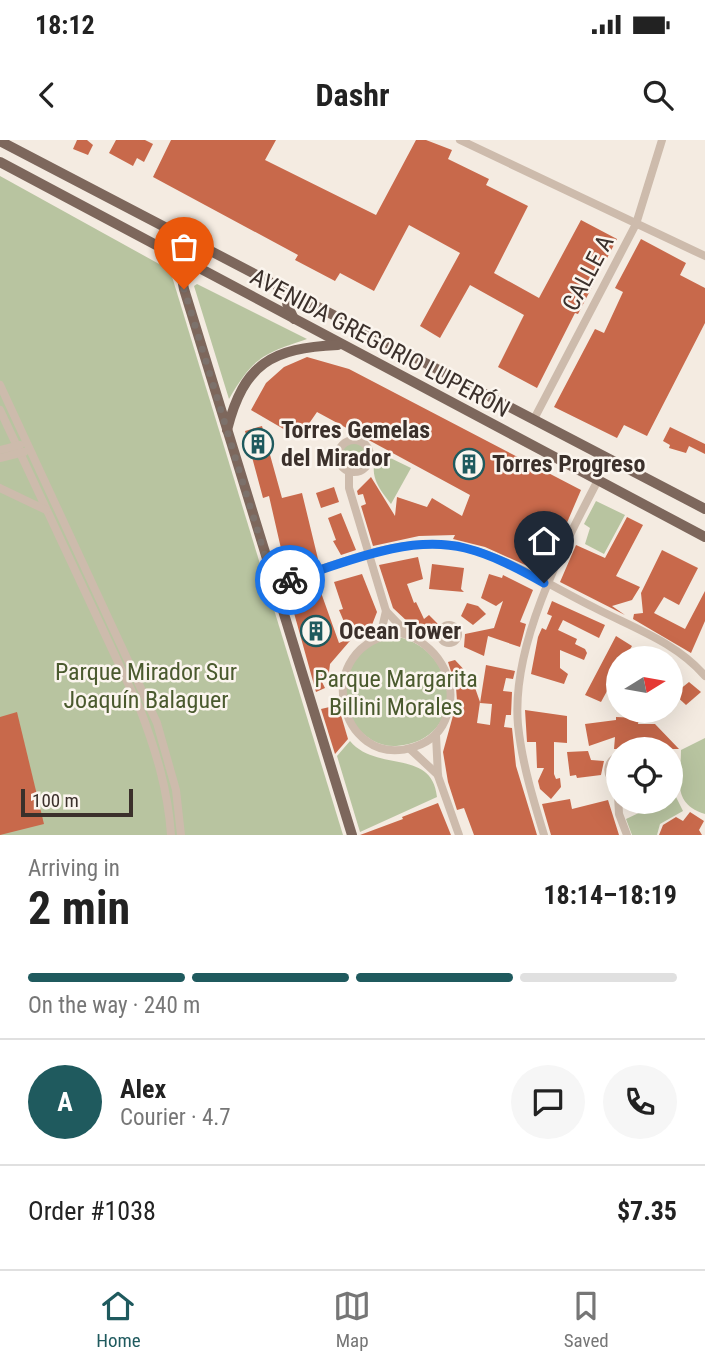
<!DOCTYPE html>
<meta charset="utf-8">
<style>
:root{--surface:#fff;--page:#f6f6f6;--text:#222;--muted:#767676;--line:#e0e0e0;--accent:#1f5a5e}
body{margin:0;font-family:"Roboto Condensed",sans-serif;background:var(--page);color:var(--text);height:100vh;display:flex;flex-direction:column;font-size:26px;white-space:nowrap}
*{box-sizing:border-box;margin:0}
p{font-size:23px;color:var(--muted)}
.icon{flex:none;width:38px;height:38px;fill:none;stroke:currentColor;stroke-width:2;stroke-linecap:round;stroke-linejoin:round}
.map{position:relative;height:695px;overflow:hidden}
.sheet{display:flex;flex-direction:column;background:var(--surface);flex:1}
.sheet>*{flex:none}
.needle{width:46px;rotate:79deg}
.buttons{position:absolute;left:606px;top:506px;display:grid;gap:14px}
.buttons a{display:grid;place-items:center;width:77px;height:77px;border-radius:50%;background:var(--surface);box-shadow:0 7px 28px #0002;font-size:35px}
.scale{position:absolute;left:21px;bottom:18px;width:112px;box-sizing:border-box;padding-left:7px;border:4px solid #3b302b;border-top:0;font-size:19px;line-height:24px;white-space:nowrap;color:#3b302b;-webkit-text-stroke:5px #fbf5ee;paint-order:stroke}
.pin{position:absolute;display:grid;place-items:center;width:60px;height:60px;color:#fff;margin:-72px -30px;border-radius:50% 50% 50% 0;rotate:-45deg;box-shadow:0 0 7px #0007}
.pin .icon{rotate:45deg}
.courier{position:absolute;display:grid;place-items:center;width:70px;height:70px;margin:-35px;border:5px solid #1a73e8;border-radius:50%;background:#fff;color:#222;box-shadow:0 2px 9px #0007}
.head em{font-style:normal;font-weight:700}
.head div{display:flex;flex-direction:column-reverse}
.head{display:flex;align-items:center;justify-content:space-between;height:119px;padding:0 28px}
h1{font-size:46px;font-weight:700;line-height:52px}
.bar{display:grid;grid-template-columns:repeat(4,1fr);gap:10px 7px;align-content:center;height:84px;padding:0 28px}
.bar i{height:9px;border-radius:5px;background:var(--line)}
.bar .on{background:var(--accent)}
.bar p{grid-column:span 4}
.line{display:flex;align-items:center;gap:18px;padding:0 28px;border-top:2px solid var(--line)}
.line div{flex:1}
.round{display:grid;place-items:center;flex:none;width:74px;height:74px;border-radius:37px;background:var(--page)}
.status{display:flex;justify-content:space-between;align-items:center;height:49px;padding:0 35px;background:var(--surface);direction:ltr}
.status svg{height:19px;fill:currentColor}
header{display:flex;justify-content:space-between;align-items:center;height:91px;padding:0 28px;background:var(--surface);font-size:32px;font-weight:700}
.dock{display:flex;justify-content:space-around;align-items:center;height:98px;border-top:2px solid var(--line);background:var(--surface);font-size:19px;color:var(--muted)}
.dock a{display:grid;justify-items:center;gap:4px}
.dock .on{color:var(--accent)}
.map>svg:first-child{display:block}
</style>
<div class="status"><b>18:12</b><svg viewBox="0 0 49 12"><path d="M0 12V9h3v3zM5 12V6h3v6zM10 12V3h3v9zM15 12V0h3v12zM26 1h20v11H26zM47 4h2v5h-2z"/></svg></div>
<header><svg class="icon" aria-label="back" viewBox="0 0 24 24"><path d="M15 5l-7 7 7 7"/></svg>Dashr<svg class="icon" aria-label="search" viewBox="0 0 24 24"><circle cx="10" cy="10" r="6"/><path d="M15 15l6 6"/></svg></header>
<div class="map">
<svg width="705" height="695" viewBox="0 0 705 695">
<rect width="100%" height="100%" fill="#f4ebe1"/>
<g fill="#b8c4a0">
<polygon points="0,36 170,130 343,695 0,695"/>
<path d="M197 144 307 199C262 214 253 218 229 259L194 146Z"/>
<circle cx="354" cy="315" r="13"/>
<path d="M378 312 411 328 391 364C377 346 368 334 378 312Z"/>
<polygon points="596,361 625,375 604,414 585,404 590,388 584,384"/>
<path d="M391 496C459 503 471 601 396 606 380 607 365 598 355 585 338 562 344 525 366 507 372 502 383 499 391 496Z"/>
<path d="M705 598V674C671 663 681 640 681 610Z"/>
<path d="M350 601C377 633 432 608 437 657L360 692 337 616Z"/>
<polygon points="675,655 683,671 660,684 657,695 632,695 626,679 662,662 670,662 670,657"/>
</g>
<g fill="#c8694b">
<polygon points="77,0 87,0 93,5 88,15 73,9"/>
<polygon points="116,0 145,0 153,4 144,22 137,18 133,26 109,13"/>
<polygon points="171,0 276,0 265,20 376,75 416,0 426,0 452,10 448,19 489,39 486,45 528,66 494,133 539,158 581,80 617,99 578,174 575,173 537,248 498,227 524,175 470,145 440,198 420,186 460,113 409,85 374,151 340,133 335,141 295,120 298,115 153,37"/>
<polygon points="641,99 686,123 680,135 705,148 705,183 647,296 624,285 617,298 554,267 595,189 604,193 623,152 615,148"/>
<polygon points="307,217 349,229 581,350 545,434 485,407 453,399 455,395 419,396 373,406 361,366 366,364 363,354 358,355 357,351 371,337 395,376 397,357 427,367 432,358 462,376 470,355 317,272 299,298 251,270 266,243 284,227"/>
<polygon points="262,286 282,358 302,353 318,419 285,426 269,356 263,358 245,291"/>
<polygon points="670,287 705,304 705,314 689,306 686,313 669,308 670,305 663,301"/>
<polygon points="334,347 339,362 321,368 316,353"/>
<polygon points="341,373 356,410 341,415 333,401 336,400 328,378"/>
<polygon points="627,377 643,385 616,436 640,447 632,460 612,466 625,475 560,442 576,405 605,418"/>
<polygon points="662,410 698,428 679,465 664,457 654,473 685,489 705,451 705,481 691,513 633,479 634,474 643,473 641,453"/>
<polygon points="418,417 423,439 407,444 414,463 416,462 424,479 429,475 438,484 425,498 393,468 379,425"/>
<polygon points="432,424 464,428 461,449 464,452 429,449"/>
<polygon points="362,434 377,472 370,490 355,495 330,524 328,540 322,542 325,548 316,552 289,455 319,447 339,503 351,498 339,470 343,469 334,442"/>
<polygon points="489,434 502,438 503,435 533,450 520,482 526,484 520,507 488,496 484,516 464,507 465,494 494,488 503,461 496,466 481,458"/>
<polygon points="552,461 605,485 599,498 563,480 558,490 577,499 575,504 585,509 587,513 584,520 560,510 560,528 568,534 564,544 531,534 538,497 542,488 546,490 552,476 547,474"/>
<polygon points="467,463 478,466 486,474 473,485 461,476"/>
<polygon points="616,496 632,506 625,518 618,518 618,531 601,562 585,555"/>
<polygon points="455,520 469,535 469,543 473,542 480,562 477,583 490,585 492,564 480,563 486,525 515,531 513,539 506,538 503,551 512,552 511,575 506,575 504,587 512,588 516,626 537,695 474,695 464,668 457,670 448,642 443,612 457,561 456,547 448,522"/>
<polygon points="689,542 701,552 686,565 674,554"/>
<polygon points="338,565 348,599 335,614 321,569"/>
<polygon points="525,570 567,576 567,603 554,602 554,634 556,639 560,638 561,647 551,659 540,649 538,641 544,628 537,628 536,602 527,602"/>
<polygon points="17,572 44,684 0,695 0,577"/>
<polygon points="616,577 639,578 638,584 655,584 679,609 614,609 615,597 589,606 585,584 616,580"/>
<polygon points="588,611 591,620 604,621 601,635 577,638 576,635 570,636 567,612"/>
<polygon points="570,659 572,669 608,660 619,695 551,695 542,664"/>
<polygon points="438,663 451,695 360,695 403,679 402,677"/>
<polygon points="690,672 704,681 699,690 702,695 659,695 663,685 676,677 683,681"/>
</g>
<g fill="none" stroke-linecap="round" stroke-linejoin="round">
<g stroke="#cdbbac" stroke-width="8">
<polyline points="460,0 705,116"/>
<polyline points="0,245 157,583 176,650 181,695"/>
<path d="M0 270 140 569C156 611 168 650 171 695"/>
<polyline points="534,279 636,84 662,0"/>
<circle cx="354" cy="316" r="16"/>
<polyline points="0,310 20,305"/>
<polyline points="0,318 24,312"/>
<polyline points="349,331 349,348 386,471 407,493"/>
<polyline points="0,348 46,370"/>
<path d="M274 445C332 427 404 392 466 408 512 420 554 448 597 469 634 488 677 503 705 536"/>
<circle cx="449" cy="494" r="9"/>
<path d="M400 493C435 502 460 539 447 575 442 591 430 602 414 607 338 632 308 503 400 493Z"/>
<polyline points="380,497 386,471"/>
<polyline points="436,595 438,636 459,695"/>
<polyline points="410,609 438,635"/>
<path d="M618 616C605 623 605 637 618 644"/>
<polyline points="618,655 619,674 627,695"/>
<path d="M544 695C533 659 522 623 518 585 511 506 561 411 597 342"/>
</g>
<g stroke="#7d675c" stroke-width="10">
<polyline points="0,1 705,369"/>
<polyline points="0,22 705,397"/>
<polyline points="173,92 184,149 352,695"/>
<polyline points="178,119 202,107"/>
<polyline points="294,179 287,164 292,158 301,157"/>
<path d="M227 290C244 223 272 208 338 205"/>
</g>
</g>
<g fill="none" stroke-linecap="round" stroke-linejoin="round">
<polyline stroke="#7c716b" stroke-width="7" stroke-dasharray="0 12.6" points="184,149 274,445 290,440"/>
<path stroke="#1a73e8" stroke-width="9" d="M290 440C344 423 407 394 465 408 493 415 519 429 544 443"/>
</g>
<defs>
<g id="building-ring" transform="scale(1.575)"><circle r="9.5" fill="#fbf5ee" stroke="#1f5a5e" stroke-width="1.5"/><path d="M-4-6H4V6H1V3H-1V6H-4ZM-2.5-4.3h1.7v1.8h-1.7ZM.8-4.3h1.7v1.8H.8ZM-2.5-1h1.7V.8h-1.7ZM.8-1h1.7V.8H.8Z" fill="#1f5a5e"/></g>
</defs>
<g fill-rule="evenodd">
<use href="#building-ring" x="258" y="304"/>
<use href="#building-ring" x="469" y="324"/>
<use href="#building-ring" x="316" y="491"/>
</g>
<g text-anchor="middle" stroke-width="5" stroke-linejoin="round" paint-order="stroke">
<g font-size="24" fill="#3b302b" stroke="#fbf5ee">
<text transform="translate(588 133) rotate(-62)" y="8">CALLE A</text>
<text transform="translate(380 203) rotate(28)" y="8">AVENIDA GREGORIO LUPERÓN</text>
</g>
<g font-size="24" font-weight="bold" fill="#3b302b" stroke="#fbf5ee" text-anchor="start">
<text x="281" y="298">Torres Gemelas<tspan x="281" dy="28">del Mirador</tspan></text>
<text x="492" y="332">Torres Progreso</text>
<text x="339" y="499">Ocean Tower</text>
</g>
<g font-size="24" fill="#4a5a2e" stroke="#fbf5ee">
<text x="146" y="540">Parque Mirador Sur<tspan x="146" dy="28">Joaquín Balaguer</tspan></text>
<text x="396" y="547">Parque Margarita<tspan x="396" dy="28">Billini Morales</tspan></text>
</g>
</g>
</svg>
<div class="buttons">
<a><svg class="needle" viewBox="-14 -14 28 28"><path d="M0-13l5 13h-10z" fill="#e53935"/><path d="M0 13l5-13h-10z" fill="#767676"/></svg></a>
<a><svg class="icon" aria-label="locate" viewBox="0 0 24 24"><circle cx="12" cy="12" r="6"/><path d="M12 2v4M12 18v4M2 12h4M18 12h4"/></svg></a>
</div>
<div class="scale">100 m</div>
<div class="pin" style="left:184px;top:149px;background:#ea580c"><svg class="icon" aria-label="bag" viewBox="0 0 24 24"><path d="M5 8h14l-1 12H6zM9 8a3 3 0 0 1 6 0"/></svg></div>
<div class="pin" style="left:544px;top:443px;background:#1f2937"><svg class="icon" aria-label="home" viewBox="0 0 24 24"><path d="M3 11l9-7 9 7M6 9v11h12V9"/></svg></div>
<div class="courier" style="left:290px;top:440px"><svg class="icon" aria-label="bike" viewBox="0 0 24 24"><circle cx="6" cy="16" r="4"/><circle cx="18" cy="16" r="4"/><path d="M6 16l4-8h5l3 8M10 8l3 8H6M13 5h3"/></svg></div>
</div>
<section class="sheet">
<div class="head"><div><h1>2 min</h1><p>Arriving in</p></div><em>18:14–18:19</em></div>
<div class="bar"><i class="on"></i><i class="on"></i><i class="on"></i><i></i><p>On the way · 240 m</p></div>
<div class="line" style="height:126px"><b class="round" style="background:var(--accent);color:#fff">A</b><div><b>Alex</b><p>Courier · 4.7</p></div><a class="round"><svg class="icon" aria-label="chat" viewBox="0 0 24 24"><path d="M4 5h16v11H9l-5 4z"/></svg></a><a class="round"><svg class="icon" aria-label="phone" viewBox="0 0 24 24"><path d="M5 4h4l2 5-3 2q2 4 5 5l2-3 5 2v4C11 20 4 13 5 4z"/></svg></a></div>
<div class="line" style="height:91px"><div>Order #1038</div><b>$7.35</b></div>
</section>
<nav class="dock">
<a class="on"><svg class="icon" aria-label="home" viewBox="0 0 24 24"><path d="M3 11l9-7 9 7M6 9v11h12V9"/></svg>Home</a>
<a><svg class="icon" aria-label="map" viewBox="0 0 24 24"><path d="M3 6l6-2 6 2 6-2v14l-6 2-6-2-6 2zM9 4v14M15 6v14"/></svg>Map</a>
<a><svg class="icon" aria-label="saved" viewBox="0 0 24 24"><path d="M7 4h10v16l-5-4-5 4z"/></svg>Saved</a>
</nav>
